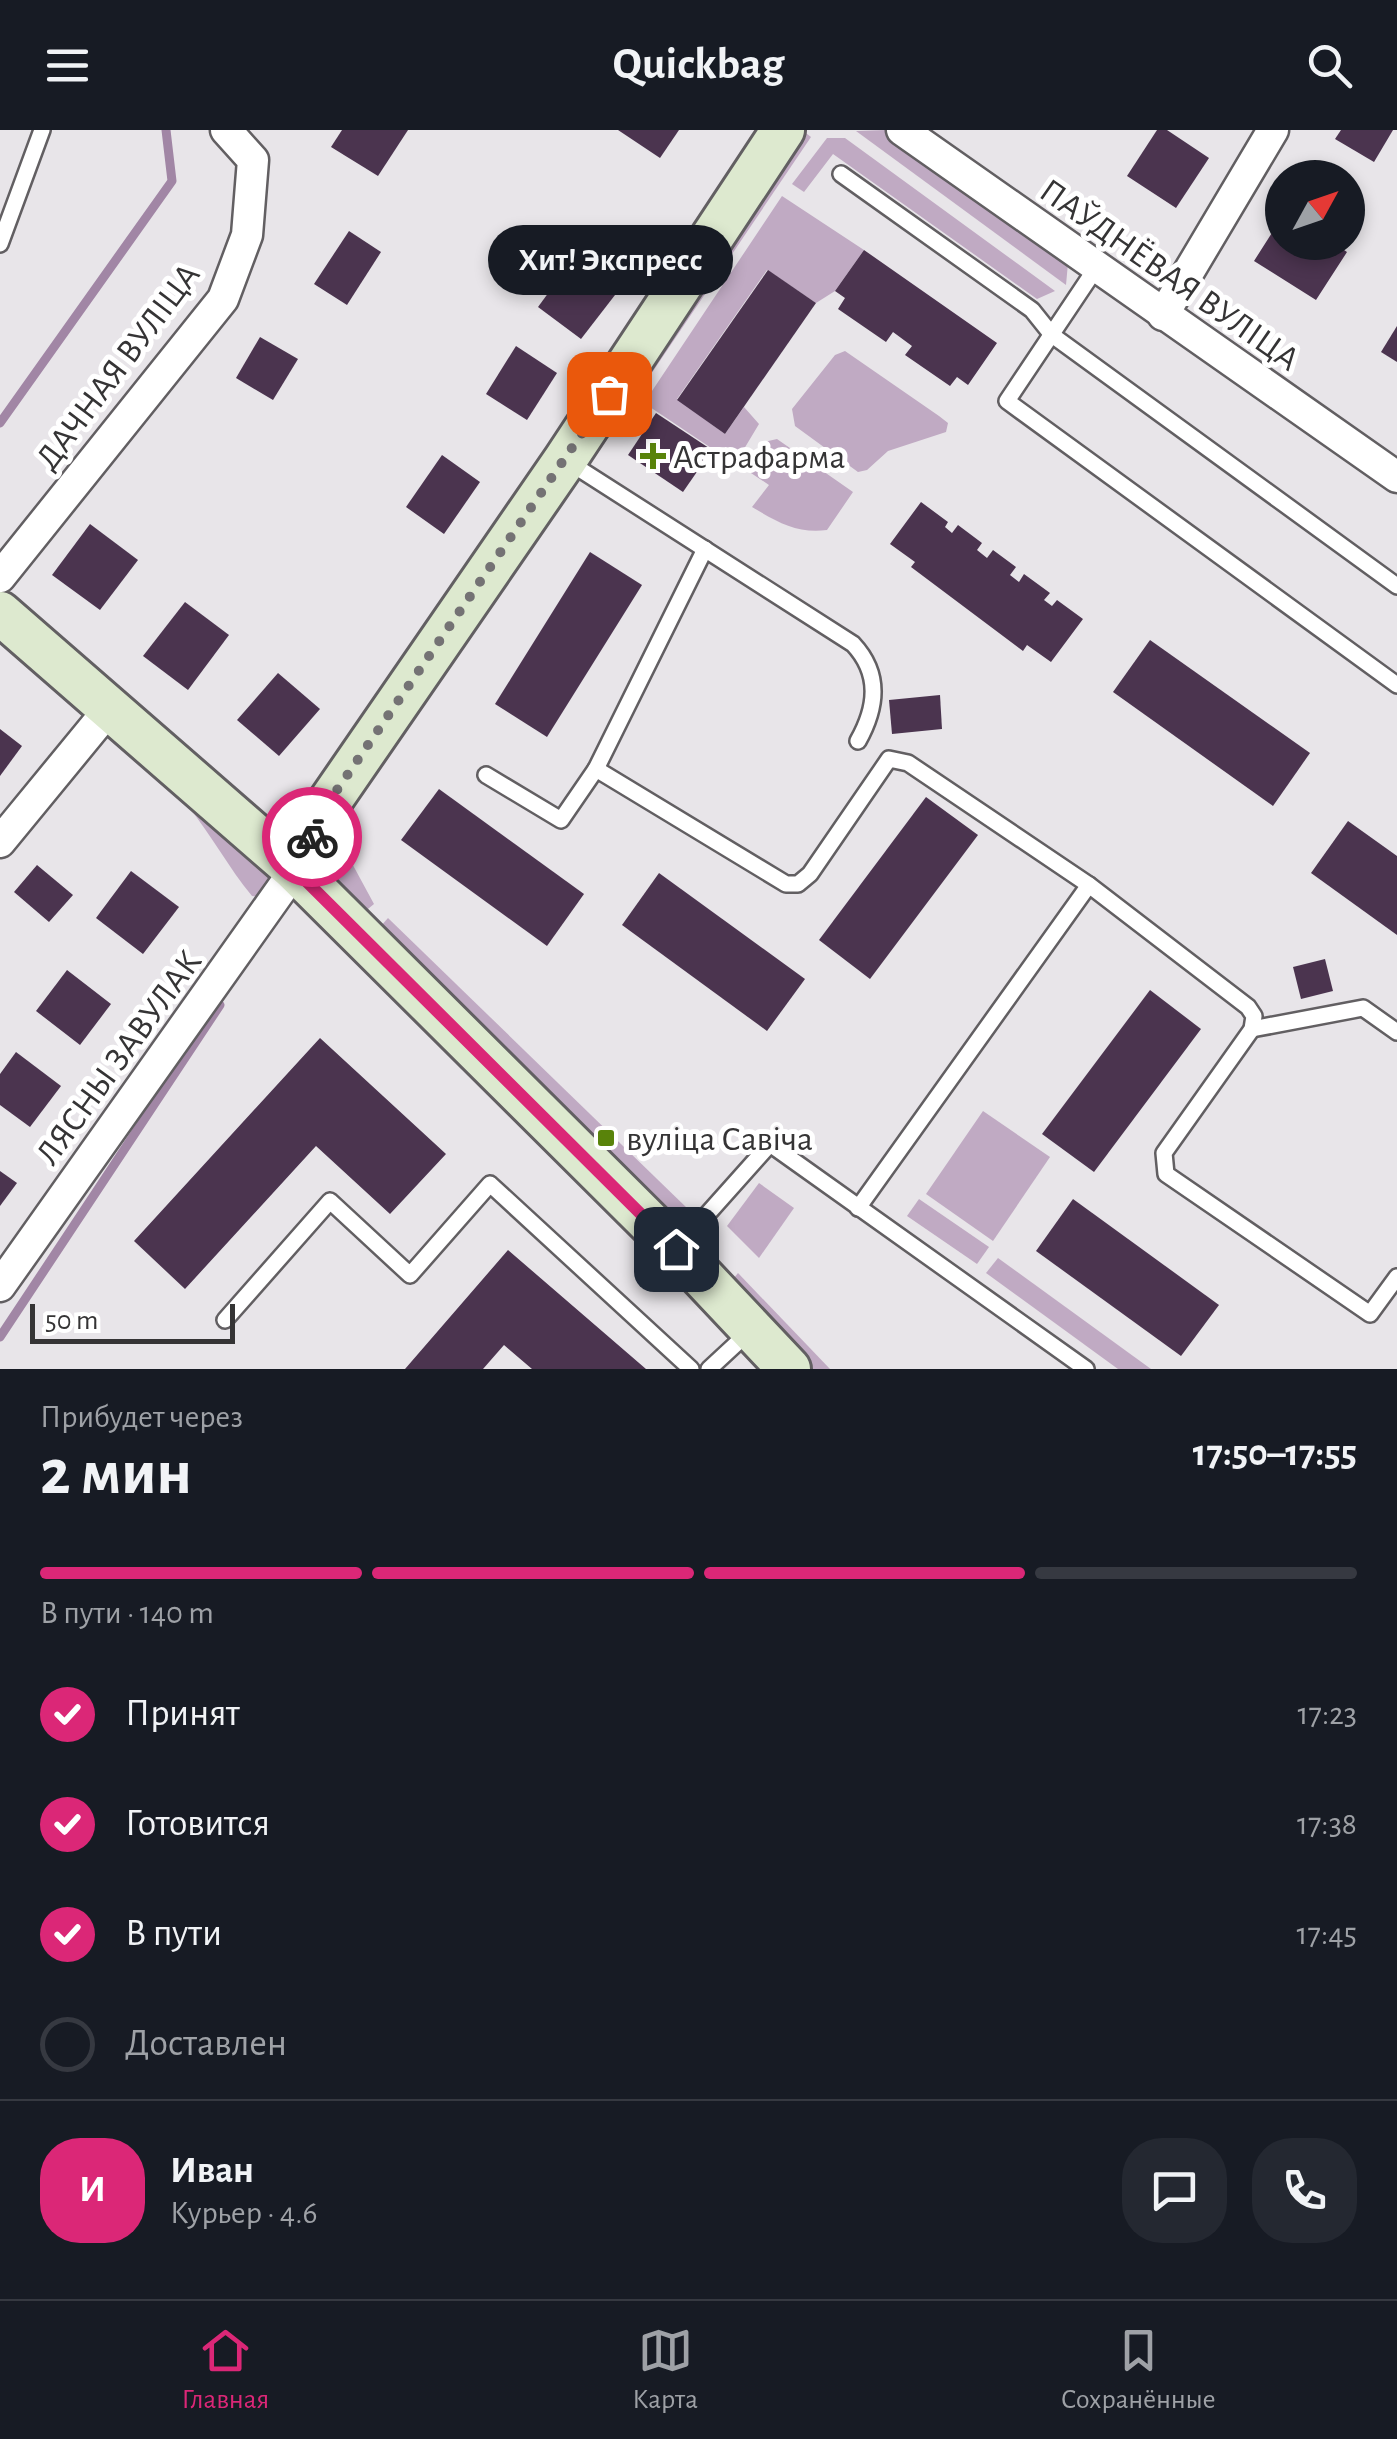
<!DOCTYPE html>
<html lang="ru">
<meta charset="utf-8">
<style>
:root{--surface:#171b24;--page:#242831;--text:#f1f3f6;--muted:#9ea1a6;--line:#363941;--accent:#db2777}
body{margin:0;font-family:"Alegreya Sans",sans-serif;background:var(--page);color:var(--text);height:100vh;display:flex;flex-direction:column;font-size:38px;white-space:nowrap}
*{box-sizing:border-box;margin:0}
p{font-size:32px;color:var(--muted)}
.icon{flex:none;width:55px;height:55px;fill:none;stroke:currentColor;stroke-width:2;stroke-linecap:round;stroke-linejoin:round}
.map{position:relative;height:1239px;overflow:hidden}
.sheet{display:flex;flex-direction:column;background:var(--surface);flex:1}
.sheet>*{flex:none}
.needle{width:65px;rotate:50deg}
.tools{position:absolute;left:1265px;top:30px;display:grid;gap:20px}
.tools a{display:grid;place-items:center;width:100px;height:100px;border-radius:50%;background:var(--surface);box-shadow:0 5px 15px #0003;font-size:50px}
.scale{position:absolute;left:30px;bottom:25px;width:205px;box-sizing:border-box;padding-left:10px;border:5px solid #353435;border-top:0;font-size:28px;line-height:35px;white-space:nowrap;color:#353435;-webkit-text-stroke:8px #fff;paint-order:stroke}
.pin{position:absolute;display:grid;place-items:center;width:85px;height:85px;color:#fff;margin:-42px;border-radius:20px;box-shadow:0 5px 15px #0006}
.courier{position:absolute;display:grid;place-items:center;width:100px;height:100px;margin:-50px;border:8px solid #db2777;border-radius:50%;background:#fff;color:#222;box-shadow:0 2px 12px #0007}
.bubble{position:absolute;height:70px;border-radius:35px;background:var(--surface);box-shadow:0 5px 15px #0003;font-size:32px;font-weight:700;line-height:70px;text-align:center}
.overview em{font-style:normal;font-weight:700}
.overview div{display:flex;flex-direction:column-reverse}
.overview{display:flex;align-items:center;justify-content:space-between;height:170px;padding:0 40px}
h1{font-size:65px;font-weight:700;line-height:75px}
.bar{display:grid;grid-template-columns:repeat(4,1fr);gap:15px 10px;align-content:center;height:120px;padding:0 40px}
.bar i{height:12px;border-radius:8px;background:var(--line)}
.bar .selected{background:var(--accent)}
.bar p{grid-column:span 4}
.line{display:flex;align-items:center;gap:25px;padding:0 40px;border-top:2px solid var(--line)}
.line div{flex:1}
.round{display:grid;place-items:center;flex:none;width:105px;height:105px;border-radius:40px;background:var(--page)}
ol{padding:0 40px;list-style:none}
li{display:flex;align-items:center;gap:30px;height:110px}
li p{margin-inline-start:auto}
li .icon{padding:10px;border-radius:50%;background:var(--accent);color:#fff;stroke-width:4}
li:last-child{color:var(--muted)}
li i{width:55px;height:55px;border:5px solid var(--line);border-radius:50%}
header{display:flex;justify-content:space-between;align-items:center;height:130px;padding:0 40px;background:var(--surface);font-size:45px;font-weight:700}
.tabs{display:flex;justify-content:space-around;align-items:center;height:140px;border-top:2px solid var(--line);background:var(--surface);font-size:28px;color:var(--muted)}
.tabs a{display:grid;justify-items:center;gap:5px}
.tabs .selected{color:var(--accent)}
.map>svg:first-child{display:block}
</style>
<header><svg class="icon" aria-label="menu" viewBox="0 0 24 24"><path d="M4 6h16M4 12h16M4 18h16"/></svg>Quickbag<svg class="icon" aria-label="search" viewBox="0 0 24 24"><circle cx="10" cy="10" r="6"/><path d="M15 15l6 6"/></svg></header>
<div class="map">
<svg width="1397" height="1239" viewBox="0 0 1397 1239">
<rect width="100%" height="100%" fill="#e8e5e9"/>
<g fill="#c0aac3">
<polygon points="802,0 811,7 595,327 589,319"/>
<polygon points="886,0 1068,133 1066,155 856,1"/>
<polygon points="827,8 845,8 1055,161 1037,169 833,24 804,62 792,54"/>
<polygon points="782,66 864,120 835,161 816,173 767,140 677,269 725,304 744,277 759,294 735,334 644,273"/>
<polygon points="845,221 939,286 948,293 946,302 888,321 867,340 858,342 795,296 792,279 835,225"/>
<path d="M777 309 853 362 827 400C798 404 777 392 752 377L769 355 745 339 764 312Z"/>
<path d="M194 668 263 734 269 750 260 767 252 766C228 737 211 704 187 675Z"/>
<path d="M335 702 374 774 363 783C341 760 318 736 335 702Z"/>
<polygon points="388,788 688,1079 668,1079 380,797"/>
<polygon points="983,981 1050,1027 993,1111 926,1064"/>
<polygon points="759,1053 794,1078 759,1128 727,1096"/>
<polygon points="919,1069 989,1117 977,1134 907,1086"/>
<polygon points="998,1128 1151,1239 1118,1239 986,1143"/>
<polygon points="738,1143 830,1239 811,1239 729,1154"/>
</g>
<g fill="none" stroke-linecap="round" stroke-linejoin="round">
<g stroke="#a186a5" stroke-width="9">
<polyline points="0,293 172,51 166,0"/>
<polyline points="0,1207 220,875"/>
</g>
</g>
<g fill="#4b344f">
<polygon points="342,0 408,0 378,46 331,17"/>
<polygon points="618,0 679,0 660,28"/>
<polygon points="1157,0 1167,0 1209,28 1176,78 1127,46"/>
<polygon points="1341,0 1393,0 1374,32 1335,9"/>
<polygon points="1282,87 1282,112 1332,112 1347,122 1316,170 1254,131"/>
<polygon points="349,101 381,122 347,175 314,154"/>
<polygon points="864,120 997,213 968,255 957,247 950,256 905,225 912,216 893,202 886,212 838,179 845,168 835,161"/>
<polygon points="571,132 615,165 581,209 538,177"/>
<polygon points="768,140 816,173 725,304 677,270"/>
<polygon points="1397,196 1397,232 1381,222"/>
<polygon points="260,207 298,229 273,270 236,248"/>
<polygon points="516,216 557,243 527,290 486,264"/>
<polygon points="656,283 712,320 683,362 628,325"/>
<polygon points="442,325 480,352 444,404 406,377"/>
<polygon points="921,372 948,392 945,397 952,403 958,395 982,413 977,420 987,428 993,420 1016,437 1010,445 1019,452 1024,444 1050,463 1044,470 1052,476 1057,470 1083,489 1051,532 1027,515 1023,521 911,437 915,432 890,414"/>
<polygon points="90,394 138,430 100,480 52,445"/>
<polygon points="590,422 642,455 547,607 495,574"/>
<polygon points="185,472 229,505 188,560 143,526"/>
<polygon points="1150,510 1310,623 1273,676 1113,562"/>
<polygon points="278,543 320,579 279,626 237,590"/>
<polygon points="940,565 942,599 892,604 889,570"/>
<polygon points="0,599 22,616 0,646"/>
<polygon points="439,659 584,764 547,816 401,710"/>
<polygon points="926,667 978,705 870,849 819,810"/>
<polygon points="1348,691 1397,726 1397,805 1311,743"/>
<polygon points="37,735 73,765 49,792 14,762"/>
<polygon points="131,741 179,777 143,824 96,788"/>
<polygon points="659,743 805,849 767,901 622,795"/>
<polygon points="1325,829 1333,861 1301,869 1293,837"/>
<polygon points="67,840 111,874 80,915 36,881"/>
<polygon points="1150,860 1201,899 1094,1042 1042,1004"/>
<polygon points="320,908 446,1024 390,1084 316,1016 185,1159 134,1111"/>
<polygon points="16,922 61,956 30,997 0,975 0,944"/>
<polygon points="0,1041 17,1053 0,1076"/>
<polygon points="1073,1069 1219,1175 1181,1226 1036,1121"/>
<polygon points="508,1120 646,1239 532,1239 504,1215 483,1239 405,1239"/>
</g>
<g fill="none" stroke-linecap="round" stroke-linejoin="round">
<g stroke="#625f62" stroke-width="20">
<g id="lane">
<polyline points="841,44 1032,180 1052,205 1397,456"/>
<polyline points="0,114 42,0"/>
<polyline points="1096,138 1007,271 1397,555"/>
<path d="M567 331 853 514C881 544 877 577 858 611"/>
<polyline points="596,639 786,754 798,754 810,744 889,629 908,633 1089,755 1248,877 1254,886 1252,899 1164,1023 1166,1044 1370,1184 1397,1147"/>
<polyline points="486,645 561,690 596,639 705,419"/>
<polyline points="1252,899 1363,878 1397,902"/>
<polyline points="858,1078 1089,755"/>
<polyline points="679,1116 770,1014 1086,1239"/>
<polyline points="225,1190 330,1071 410,1145 490,1054 691,1239"/>
<polyline points="709,1239 750,1201"/>
</g>
</g>
<g stroke="#625f62" stroke-width="35">
<g id="street">
<polyline points="902,0 1397,347"/>
<polyline points="1163,185 1273,0"/>
<polyline points="0,447 223,169 247,105 253,30 226,0"/>
<polyline points="0,712 110,578"/>
<polyline points="0,1156 295,740"/>
</g>
</g>
<g stroke="#625f62" stroke-width="48">
<g id="secondary">
<polyline points="0,483 295,740 676,1119 789,1239"/>
<polyline points="295,740 326,677 565,330 783,0"/>
</g>
</g>
<use href="#lane" stroke="#fff" stroke-width="15"/>
<use href="#street" stroke="#fff" stroke-width="30"/>
<use href="#secondary" stroke="#dde9cf" stroke-width="42"/>
</g>
<g fill="none" stroke-linecap="round" stroke-linejoin="round">
<polyline stroke="#747274" stroke-width="10" stroke-dasharray="0 18" points="312,707 326,676 609,264"/>
<polyline stroke="#db2777" stroke-width="12" points="312,707 295,740 676,1119"/>
</g>
<g fill="#59830a" stroke="#fff" stroke-width="4">
<path d="M648 311h10v10h10v10h-10v10h-10v-10h-10v-10h10z"/>
<rect x="596" y="998" width="20" height="20" rx="5"/>
</g>
<g text-anchor="middle" stroke-width="10" stroke-linejoin="round" paint-order="stroke">
<g font-size="35" fill="#353435" stroke="#fff">
<text transform="translate(1170 144) rotate(35)" y="12">ПАЎДНЁВАЯ ВУЛІЦА</text>
<text transform="translate(117 236) rotate(-53)" y="12">ДАЧНАЯ ВУЛІЦА</text>
<text transform="translate(118 927) rotate(-54)" y="12">ЛЯСНЫ ЗАВУЛАК</text>
</g>
<g font-size="35" fill="#353435" stroke="#fff" text-anchor="start">
<text x="673" y="338">Астрафарма</text>
<text x="626" y="1020">вуліца Савіча</text>
</g>
</g>
</svg>
<div class="tools">
<a><svg class="needle" viewBox="-14 -14 28 28"><path d="M0-13l5 13h-10z" fill="#e53935"/><path d="M0 13l5-13h-10z" fill="#9ea1a6"/></svg></a>
</div>
<div class="scale">50 m</div>
<div class="pin" style="left:609px;top:264px;background:#ea580c"><svg class="icon" aria-label="bag" viewBox="0 0 24 24"><path d="M5 8h14l-1 12H6zM9 8a3 3 0 0 1 6 0"/></svg></div>
<div class="pin" style="left:676px;top:1119px;background:#1f2937"><svg class="icon" aria-label="home" viewBox="0 0 24 24"><path d="M3 11l9-7 9 7M6 9v11h12V9"/></svg></div>
<div class="courier" style="left:312px;top:707px"><svg class="icon" aria-label="bike" viewBox="0 0 24 24"><circle cx="6" cy="16" r="4"/><circle cx="18" cy="16" r="4"/><path d="M6 16l4-8h5l3 8M10 8l3 8H6M13 5h3"/></svg></div>
<div class="bubble" style="left:488px;top:95px;width:245px">Хит! Экспресс</div>
</div>
<section class="sheet">
<div class="overview"><div><h1>2 мин</h1><p>Прибудет через</p></div><em>17:50–17:55</em></div>
<div class="bar"><i class="selected"></i><i class="selected"></i><i class="selected"></i><i></i><p>В пути · 140 m</p></div>
<ol>
<li><svg class="icon" aria-label="check" viewBox="0 0 24 24"><path d="M5 12l5 5 9-10"/></svg>Принят<p>17:23</p></li>
<li><svg class="icon" aria-label="check" viewBox="0 0 24 24"><path d="M5 12l5 5 9-10"/></svg>Готовится<p>17:38</p></li>
<li><svg class="icon" aria-label="check" viewBox="0 0 24 24"><path d="M5 12l5 5 9-10"/></svg>В пути<p>17:45</p></li>
<li><i></i>Доставлен</li>
</ol>
<div class="line" style="height:180px"><b class="round" style="background:var(--accent);color:#fff">И</b><div><b>Иван</b><p>Курьер · 4.6</p></div><a class="round"><svg class="icon" aria-label="chat" viewBox="0 0 24 24"><path d="M4 5h16v11H9l-5 4z"/></svg></a><a class="round"><svg class="icon" aria-label="phone" viewBox="0 0 24 24"><path d="M5 4h4l2 5-3 2q2 4 5 5l2-3 5 2v4C11 20 4 13 5 4z"/></svg></a></div>
</section>
<nav class="tabs">
<a class="selected"><svg class="icon" aria-label="home" viewBox="0 0 24 24"><path d="M3 11l9-7 9 7M6 9v11h12V9"/></svg>Главная</a>
<a><svg class="icon" aria-label="map" viewBox="0 0 24 24"><path d="M3 6l6-2 6 2 6-2v14l-6 2-6-2-6 2zM9 4v14M15 6v14"/></svg>Карта</a>
<a><svg class="icon" aria-label="saved" viewBox="0 0 24 24"><path d="M7 4h10v16l-5-4-5 4z"/></svg>Сохранённые</a>
</nav>
